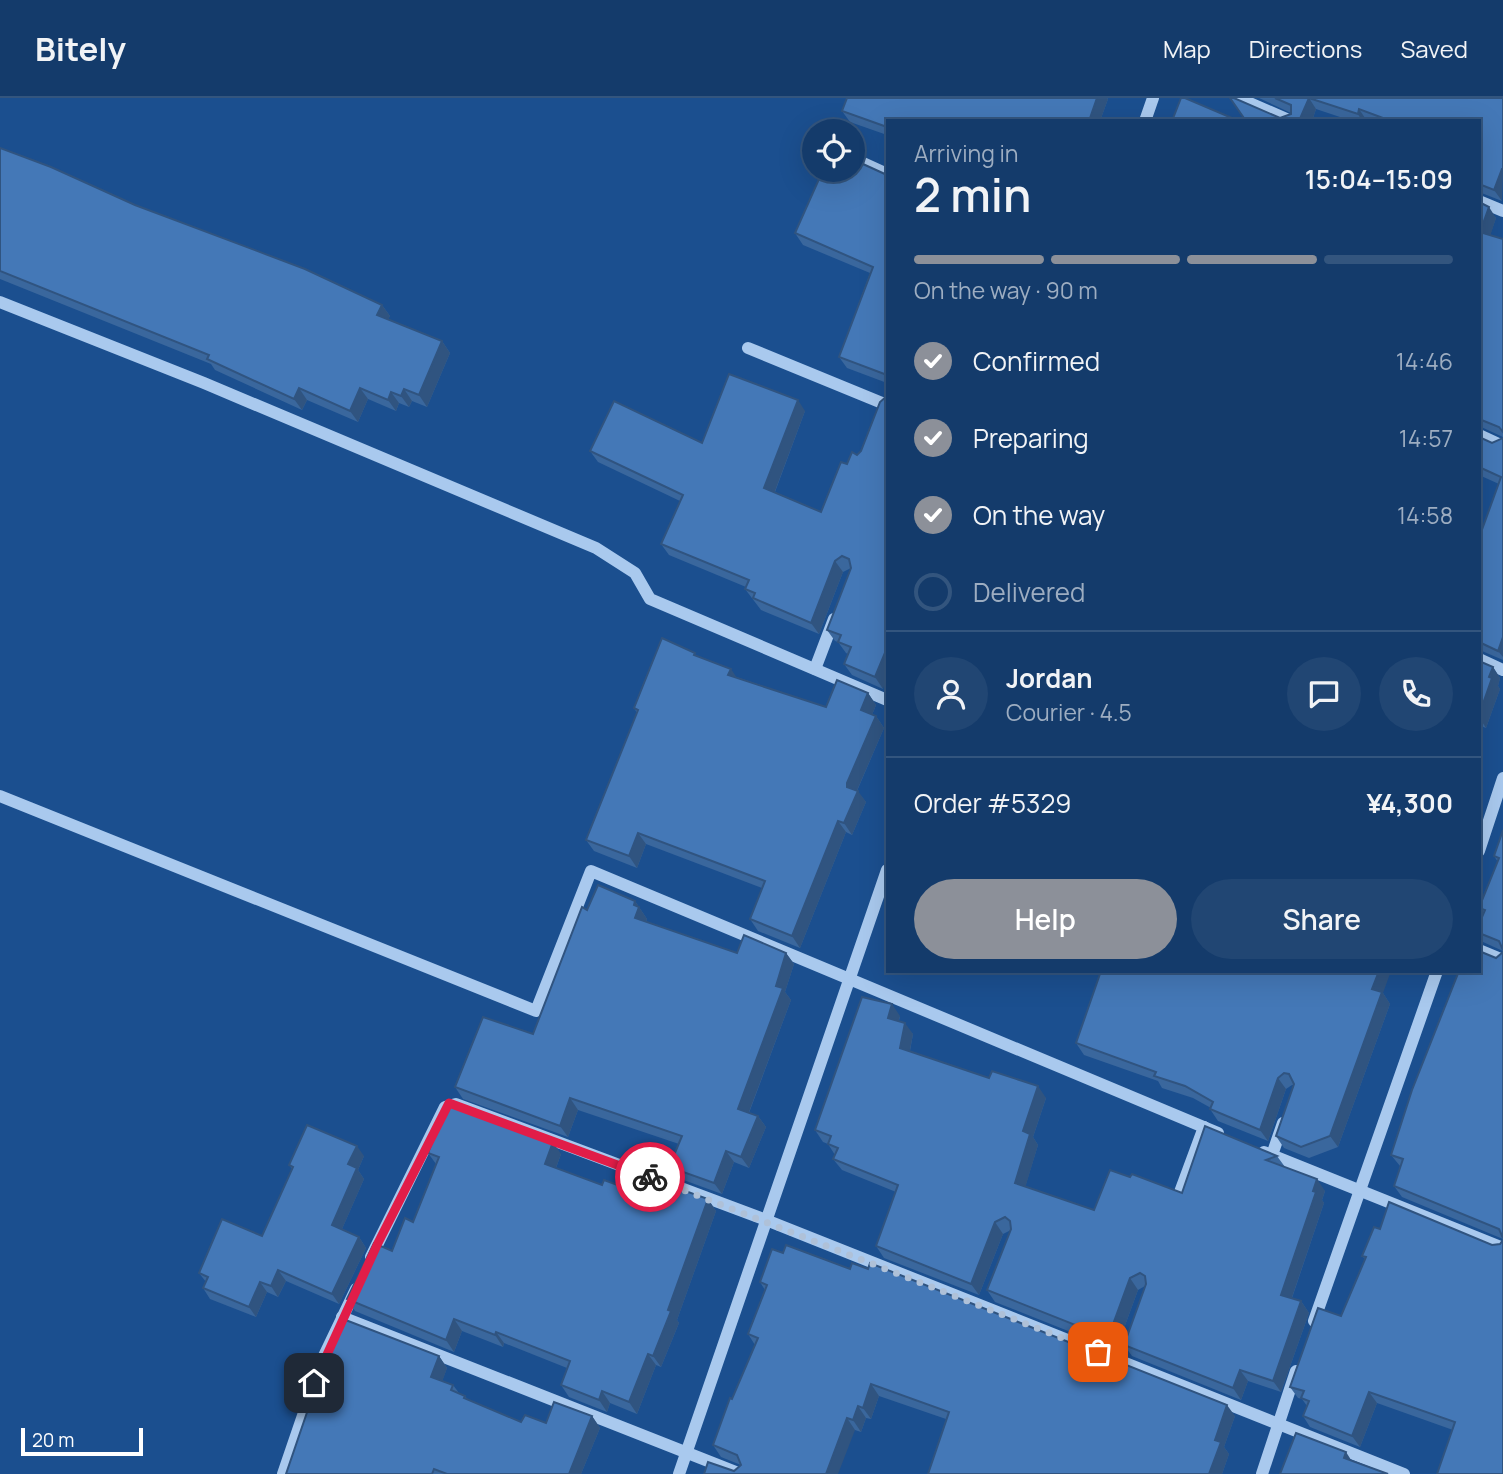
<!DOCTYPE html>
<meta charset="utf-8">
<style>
:root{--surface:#143b6b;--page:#214673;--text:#f1f3f6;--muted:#9dadc1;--line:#33557e;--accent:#8c9099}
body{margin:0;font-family:Manrope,sans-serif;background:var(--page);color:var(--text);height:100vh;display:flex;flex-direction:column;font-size:26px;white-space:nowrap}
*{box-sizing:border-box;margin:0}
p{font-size:23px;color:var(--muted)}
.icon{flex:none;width:38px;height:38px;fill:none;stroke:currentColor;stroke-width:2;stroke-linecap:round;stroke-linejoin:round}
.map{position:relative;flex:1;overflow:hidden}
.side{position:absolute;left:886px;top:21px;width:595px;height:854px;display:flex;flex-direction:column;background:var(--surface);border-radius:0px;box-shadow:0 7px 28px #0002,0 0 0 2px var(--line)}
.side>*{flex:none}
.fabs{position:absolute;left:802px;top:21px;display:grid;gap:14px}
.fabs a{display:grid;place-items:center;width:63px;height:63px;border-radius:50%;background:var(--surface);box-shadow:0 7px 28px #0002,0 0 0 2px var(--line);font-size:35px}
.scale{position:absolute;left:21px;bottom:18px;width:122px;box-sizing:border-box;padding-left:7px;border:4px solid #fff;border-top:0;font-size:19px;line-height:24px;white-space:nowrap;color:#fff;-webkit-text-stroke:5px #1b4f8f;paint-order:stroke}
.pin{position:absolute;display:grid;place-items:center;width:60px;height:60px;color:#fff;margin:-30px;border-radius:14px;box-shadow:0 4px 10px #0006}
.courier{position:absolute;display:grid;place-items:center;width:70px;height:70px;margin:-35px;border:5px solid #e11d48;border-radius:50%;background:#fff;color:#222;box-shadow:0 2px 9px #0007}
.summary em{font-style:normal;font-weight:600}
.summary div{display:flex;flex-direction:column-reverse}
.summary{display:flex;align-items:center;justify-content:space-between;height:119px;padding:0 28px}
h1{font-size:46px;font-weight:600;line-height:52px}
.bar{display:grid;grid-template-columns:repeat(4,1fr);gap:10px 7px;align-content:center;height:84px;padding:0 28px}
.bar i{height:9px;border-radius:5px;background:var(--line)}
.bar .on{background:var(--accent)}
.bar p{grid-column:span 4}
.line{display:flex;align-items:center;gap:18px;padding:0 28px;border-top:2px solid var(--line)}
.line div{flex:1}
.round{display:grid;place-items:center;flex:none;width:74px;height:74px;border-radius:37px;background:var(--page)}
ol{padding:0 28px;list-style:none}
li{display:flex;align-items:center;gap:21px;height:77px}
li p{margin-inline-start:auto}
li .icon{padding:7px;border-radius:50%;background:var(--accent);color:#fff;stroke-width:4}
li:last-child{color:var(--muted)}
li i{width:38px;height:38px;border:4px solid var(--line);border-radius:50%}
.cta{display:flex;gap:14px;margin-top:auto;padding:14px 28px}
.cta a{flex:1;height:80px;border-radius:42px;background:var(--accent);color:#fff;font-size:28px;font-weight:600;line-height:80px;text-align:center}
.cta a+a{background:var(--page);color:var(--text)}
header{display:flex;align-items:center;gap:42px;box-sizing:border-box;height:98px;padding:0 35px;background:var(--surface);border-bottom:2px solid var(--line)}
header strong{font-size:33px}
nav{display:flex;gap:38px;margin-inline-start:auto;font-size:24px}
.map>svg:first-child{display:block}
</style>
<header>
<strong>Bitely</strong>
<nav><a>Map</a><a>Directions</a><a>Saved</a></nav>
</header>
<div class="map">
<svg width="1503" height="1376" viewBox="0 0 1503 1376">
<rect width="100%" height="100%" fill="#1b4f8f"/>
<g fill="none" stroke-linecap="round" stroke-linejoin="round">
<g stroke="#a9c9ee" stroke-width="12">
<polyline points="1238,0 1291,23"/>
<polyline points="1145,23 1153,0"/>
<polyline points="852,60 887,76"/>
<polyline points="1479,103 1503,113"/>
<polyline points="0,204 204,285 596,450 635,475 650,501 887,602"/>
<polyline points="748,250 887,307"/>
<polyline points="1479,337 1503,348"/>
<polyline points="1479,561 1503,572"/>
<polyline points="815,571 834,521"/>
<polyline points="0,698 536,913 591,773 1218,1035"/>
<polyline points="1479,753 1503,680"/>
<polyline points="1479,852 1503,862"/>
<polyline points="1264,1054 1503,1150"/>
<polyline points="1272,1057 1283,1025"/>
<polyline points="1180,1094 1204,1029"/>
<polyline points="371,1159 445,1009 456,1006 766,1122 1404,1376"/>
<polyline points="342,1219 741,1376"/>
<polyline points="1314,1223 1437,873"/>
<polyline points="283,1376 322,1262 356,1191"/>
<polyline points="679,1376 887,772"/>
<polyline points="1262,1376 1296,1273"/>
</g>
</g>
<g fill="#3a679d">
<polygon points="847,0 1107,0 1108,1 1100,23 887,23 887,37 850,24 842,13"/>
<polygon points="1259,0 1503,0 1502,103 1479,94 1479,23 1352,23 1316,11 1312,23 1246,23 1280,20 1291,16 1291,15"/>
<polygon points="0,50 135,107 382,207 390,218 388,221 442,243 450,255 427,309 412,303 409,309 399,305 396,313 368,301 358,324 307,302 302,312 215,272 211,266 0,181"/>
<polygon points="887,77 887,285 847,270 839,259 870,175 803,147 795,135"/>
<polygon points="1479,104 1496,120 1490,137 1503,141 1503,339 1479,328"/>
<polygon points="805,313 775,394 821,414 847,366 861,353 883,591 852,577 844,566 848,556 846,555 838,544 835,543 827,532 851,470 843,474 819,536 761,512 745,491 746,489 669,457 661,446 680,403 598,364 590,353 702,345"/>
<polygon points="1479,339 1492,345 1503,340 1503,562 1482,553 1479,554 1479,440 1499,386 1479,377"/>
<polygon points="698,559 736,579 826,609 868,595 876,607 872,617 876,618 884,630 857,693 866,704 852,737 846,734 800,850 758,833 750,821 762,790 646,746 637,770 594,753 586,742 637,615 634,610"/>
<polygon points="1479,563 1493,569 1500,580 1498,588 1500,591 1486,630 1481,628 1479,635"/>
<polygon points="1503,732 1503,853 1483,844 1479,838 1479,826 1483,816 1479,810 1498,764 1494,758"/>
<polygon points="635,803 647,821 646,824 737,855 786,855 794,866 785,894 791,902 749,1015 758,1018 766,1029 749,1070 734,1064 722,1096 678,1080 669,1069 679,1046 578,1012 568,1039 463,1001 455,989 533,936 587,812"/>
<polygon points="1496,860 1503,1141 1402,1099 1394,1088 1400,1068 1391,1057"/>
<polygon points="1383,895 1390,906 1338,1049 1309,1060 1284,1050 1276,1038 1294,987 1292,987 1286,991 1268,1043 1218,1023 1210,1011 1211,1010 1193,1000 1162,990 1158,983 1084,957 1076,945"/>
<polygon points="900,918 899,923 913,936 910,953 1046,1000 1033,1039 1038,1047 1025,1089 1094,1112 1130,1079 1182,1095 1277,1058 1285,1069 1325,1093 1322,1102 1324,1105 1292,1200 1301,1203 1309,1215 1281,1294 1248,1283 1241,1302 1132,1258 1124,1247 1145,1188 1138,1192 1116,1252 995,1204 987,1192 1011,1132 1003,1136 979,1197 884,1160 876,1148 896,1094 842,1072 833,1061 835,1057 828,1046 823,1044 815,1032"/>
<polygon points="428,1055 561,1056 556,1070 602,1087 656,1101 708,1101 716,1113 677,1222 679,1225 661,1269 656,1267 637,1316 610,1305 607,1314 569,1299 561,1287 567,1270 504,1245 503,1249 462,1233 454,1254 355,1213 347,1201 392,1153 413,1124 436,1066"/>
<polygon points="364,1058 358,1072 364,1081 342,1131 359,1139 366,1150 339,1206 286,1183 278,1199 267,1194 256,1219 210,1201 203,1190 206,1184 199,1175 262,1138 292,1071 289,1067"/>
<polygon points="1380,1131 1492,1147 1500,1146 1503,1376 1453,1332 1377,1305 1360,1349 1310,1329 1303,1318 1307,1308 1302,1301 1298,1300 1290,1289 1341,1218 1365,1161 1362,1158"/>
<polygon points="760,1184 1235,1318 1224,1349 1229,1356 1222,1376 928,1376 946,1321 879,1298 871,1321 866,1320 861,1334 855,1332 734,1373 741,1367 721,1359 713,1347 755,1247 748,1236 765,1192"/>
<polygon points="439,1258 447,1270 442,1283 453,1287 459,1295 465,1298 468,1302 521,1324 546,1325 592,1318 600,1330 581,1376 286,1376"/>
</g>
<g fill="#305480">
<polygon points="1097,0 1107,0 1108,1 1100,23 1089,23"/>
<polygon points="1309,0 1316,11 1312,23 1299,23"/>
<polygon points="1359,11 1367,23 1362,23 1358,16"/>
<polygon points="1502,71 1503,73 1502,103 1494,92"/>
<polygon points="1489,109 1496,120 1488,145 1480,134"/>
<polygon points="382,207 390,218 385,228 377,217"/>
<polygon points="442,243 450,255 427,309 419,297"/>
<polygon points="299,290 307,302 302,312 294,301"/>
<polygon points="360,290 368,301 358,324 350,313"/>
<polygon points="404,291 412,303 409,309 401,298"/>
<polygon points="391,294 399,305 396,313 388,302"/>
<polygon points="798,302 805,313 772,401 764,390"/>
<polygon points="835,463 843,474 819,536 811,525"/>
<polygon points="1503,539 1503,559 1498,553"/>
<polygon points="887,550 887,580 883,591 875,579"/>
<polygon points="1493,569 1500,580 1498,588 1500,591 1486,630 1479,619 1479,617"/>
<polygon points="731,571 739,583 728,577"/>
<polygon points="868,595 876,607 869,624 861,612"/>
<polygon points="876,618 884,630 855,697 858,693 866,704 852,737 844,725 847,685"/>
<polygon points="838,723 846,734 800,850 792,838"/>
<polygon points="638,735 646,746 637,770 629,758"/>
<polygon points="635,803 647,821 643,831 635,820 634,807"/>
<polygon points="786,855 794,866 785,894 791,902 746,1022 738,1011"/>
<polygon points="1379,873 1391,873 1383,895 1390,906 1338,1049 1330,1038 1372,891"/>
<polygon points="892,906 900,918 896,931 888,920"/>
<polygon points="905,925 913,936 908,962 900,950"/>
<polygon points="1278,980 1286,991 1268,1043 1260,1032"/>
<polygon points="1038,988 1046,1000 1033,1039 1038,1047 1023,1097 1015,1085 1023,1033"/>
<polygon points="570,1000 578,1012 568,1039 560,1028"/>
<polygon points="758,1018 766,1029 749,1070 741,1059"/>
<polygon points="553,1044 561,1056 553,1078 545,1066"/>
<polygon points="357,1048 364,1058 358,1072 364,1081 339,1138 332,1127 348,1066"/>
<polygon points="726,1053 734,1064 722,1096 714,1085"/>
<polygon points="1317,1081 1325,1093 1322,1102 1324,1105 1289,1208 1281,1197"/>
<polygon points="708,1101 716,1113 677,1222 679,1225 661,1269 653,1258 668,1212"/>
<polygon points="995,1124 1003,1136 979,1197 971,1186"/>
<polygon points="359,1139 366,1150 339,1206 332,1196"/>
<polygon points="278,1172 286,1183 278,1199 271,1188"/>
<polygon points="1130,1180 1138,1192 1116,1252 1108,1240"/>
<polygon points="260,1184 267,1194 256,1219 249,1209"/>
<polygon points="1301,1203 1309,1215 1281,1294 1273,1283"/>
<polygon points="454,1221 462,1233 454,1254 446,1242"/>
<polygon points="496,1234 504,1245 503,1249 495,1237"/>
<polygon points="648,1256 656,1267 637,1316 629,1304"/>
<polygon points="439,1258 447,1270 440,1290 431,1279"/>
<polygon points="1240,1272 1248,1283 1241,1302 1233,1290"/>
<polygon points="871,1286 879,1298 871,1321 863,1310"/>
<polygon points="602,1293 610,1305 607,1314 599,1302"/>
<polygon points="1369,1294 1377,1305 1360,1349 1352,1338"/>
<polygon points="1227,1307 1235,1318 1224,1349 1229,1356 1222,1376 1209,1376 1215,1342"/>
<polygon points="858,1308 866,1320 861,1334 853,1322"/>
<polygon points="592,1318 600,1330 581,1376 569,1376"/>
<polygon points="847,1320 855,1332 838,1376 826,1376"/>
<polygon points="1346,1354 1353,1365 1344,1360"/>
</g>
<g fill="#4478b7" stroke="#305480" stroke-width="2">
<polygon points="847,0 1097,0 1089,23 887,23 887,29 842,13"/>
<polygon points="1181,0 1185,0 1239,23 1172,23"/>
<polygon points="1230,0 1234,0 1280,20 1291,16 1291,7 1275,0 1503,0 1503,71 1502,71 1494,92 1479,86 1479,23 1391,23 1359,11 1358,16 1309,0 1299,23 1246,23"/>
<polygon points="0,50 51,69 135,107 305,171 382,207 377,217 442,243 419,297 404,291 401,298 391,294 388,302 360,290 350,313 299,290 294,301 207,261 209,257 0,173"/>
<polygon points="852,61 887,77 887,277 839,259 873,169 795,135 823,72 852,72"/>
<polygon points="1479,104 1489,109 1480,134 1503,141 1503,334 1499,329 1479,321"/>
<polygon points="729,276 798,302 764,390 821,414 841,364 847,366 852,354 857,357 861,353 880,304 887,298 887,550 875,579 844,566 851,549 838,544 841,537 827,532 851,470 849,461 842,458 835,463 811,525 753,500 755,495 745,491 749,482 661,446 683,397 590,353 614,303 702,345"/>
<polygon points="1479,339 1492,345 1503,340 1503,539 1498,553 1479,544 1479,440 1501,379 1479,369"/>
<polygon points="662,540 695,555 694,557 731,571 728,577 826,609 837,582 868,595 861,612 876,618 847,685 847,689 858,693 844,725 838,723 792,838 750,821 765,783 638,735 629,758 586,742 638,612 634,610"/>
<polygon points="1479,563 1493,569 1489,579 1492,580 1479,617"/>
<polygon points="1503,732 1503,852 1499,843 1479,835 1479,826 1485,812 1479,810 1499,760 1494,758"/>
<polygon points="598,787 635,803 634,807 639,809 635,820 737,855 744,837 786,855 776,888 783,890 738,1011 758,1018 741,1059 726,1053 714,1085 669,1069 682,1038 570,1000 560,1028 455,989 483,919 533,936 582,809 587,812"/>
<polygon points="1479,853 1496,860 1503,854 1503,1140 1499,1131 1394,1088 1403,1061 1391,1057 1412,992 1459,873 1479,873"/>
<polygon points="1101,873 1379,873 1372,891 1382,894 1330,1038 1301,1049 1276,1038 1294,986 1289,976 1284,975 1278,980 1260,1032 1210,1011 1213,1004 1185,988 1154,978 1156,974 1076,945"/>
<polygon points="862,899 892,906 888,920 905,925 900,950 989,980 992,973 1038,988 1023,1033 1030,1036 1015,1085 1094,1112 1110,1072 1130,1079 1132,1076 1182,1095 1205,1028 1277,1058 1266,1062 1317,1081 1313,1093 1316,1094 1281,1197 1301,1203 1273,1283 1240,1272 1233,1290 1124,1247 1146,1186 1145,1178 1140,1175 1130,1180 1108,1240 987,1192 1011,1131 1010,1123 1005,1119 995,1124 971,1186 876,1148 898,1087 833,1061 838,1050 828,1046 831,1038 815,1032"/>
<polygon points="448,1005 553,1044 545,1066 602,1087 604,1082 656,1101 663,1085 708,1101 668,1212 671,1213 653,1258 648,1256 629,1304 602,1293 599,1302 561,1287 570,1263 496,1234 495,1237 454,1221 446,1242 347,1201 374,1145 392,1153 405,1120 413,1124 439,1059 428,1055"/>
<polygon points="307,1027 357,1048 348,1066 357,1070 332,1127 359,1139 332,1196 278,1172 271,1188 260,1184 249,1209 203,1190 208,1179 199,1175 222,1121 262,1138 293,1069 289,1067"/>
<polygon points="1389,1104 1492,1147 1500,1146 1503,1142 1503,1376 1437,1376 1455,1324 1369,1294 1352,1338 1303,1318 1309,1303 1301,1300 1304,1293 1290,1289 1318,1210 1341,1218 1366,1159 1362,1158 1374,1129 1380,1131"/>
<polygon points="786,1147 850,1171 852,1165 868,1171 870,1165 1227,1307 1215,1342 1221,1344 1209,1376 928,1376 949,1314 871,1286 863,1310 858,1308 853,1322 847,1320 826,1376 704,1376 708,1364 734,1373 741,1367 737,1357 713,1347 730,1300 732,1301 758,1240 748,1236 767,1187 760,1184 772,1151 783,1155"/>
<polygon points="343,1221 439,1258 431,1279 453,1287 451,1292 465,1298 464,1300 521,1324 525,1317 546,1325 554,1304 592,1318 569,1376 447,1376 434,1371 432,1376 286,1376 317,1285"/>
<polygon points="1296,1335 1346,1354 1344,1360 1388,1376 1280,1376"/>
</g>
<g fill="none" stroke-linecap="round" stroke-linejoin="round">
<polyline stroke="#afc1d8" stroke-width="7" stroke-dasharray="0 12.6" points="650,1079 1098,1254"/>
<polyline stroke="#e11d48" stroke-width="9" points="314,1285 378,1145 449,1005 650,1079"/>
</g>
</svg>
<div class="fabs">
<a><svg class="icon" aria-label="locate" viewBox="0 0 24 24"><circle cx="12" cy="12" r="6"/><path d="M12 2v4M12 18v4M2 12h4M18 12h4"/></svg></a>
</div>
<div class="scale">20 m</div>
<div class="pin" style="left:1098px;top:1254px;background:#ea580c"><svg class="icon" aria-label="bag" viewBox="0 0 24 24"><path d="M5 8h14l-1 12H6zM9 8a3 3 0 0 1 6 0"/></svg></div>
<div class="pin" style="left:314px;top:1285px;background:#1f2937"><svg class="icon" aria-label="home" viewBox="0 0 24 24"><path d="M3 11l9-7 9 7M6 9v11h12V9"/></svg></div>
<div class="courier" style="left:650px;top:1079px"><svg class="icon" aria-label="bike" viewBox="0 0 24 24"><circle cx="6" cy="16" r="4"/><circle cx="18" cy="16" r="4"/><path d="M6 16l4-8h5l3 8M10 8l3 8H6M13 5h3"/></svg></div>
<section class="side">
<div class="summary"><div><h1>2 min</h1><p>Arriving in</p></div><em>15:04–15:09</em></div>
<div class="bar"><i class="on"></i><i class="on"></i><i class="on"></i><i></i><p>On the way · 90 m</p></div>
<ol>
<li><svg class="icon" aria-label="check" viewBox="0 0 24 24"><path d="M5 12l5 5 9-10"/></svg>Confirmed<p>14:46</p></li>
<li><svg class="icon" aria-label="check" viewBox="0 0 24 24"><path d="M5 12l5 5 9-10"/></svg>Preparing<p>14:57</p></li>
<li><svg class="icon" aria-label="check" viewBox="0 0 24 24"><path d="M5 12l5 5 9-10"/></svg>On the way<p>14:58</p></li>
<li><i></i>Delivered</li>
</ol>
<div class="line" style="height:126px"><a class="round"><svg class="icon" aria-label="person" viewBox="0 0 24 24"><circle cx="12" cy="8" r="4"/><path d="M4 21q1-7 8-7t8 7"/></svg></a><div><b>Jordan</b><p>Courier · 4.5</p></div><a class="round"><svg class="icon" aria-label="chat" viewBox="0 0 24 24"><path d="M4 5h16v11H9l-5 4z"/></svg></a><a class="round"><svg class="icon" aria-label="phone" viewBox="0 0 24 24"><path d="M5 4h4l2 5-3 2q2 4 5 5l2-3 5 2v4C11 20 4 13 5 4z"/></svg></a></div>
<div class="line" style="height:91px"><div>Order #5329</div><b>¥4,300</b></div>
<div class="cta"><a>Help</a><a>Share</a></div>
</section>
</div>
